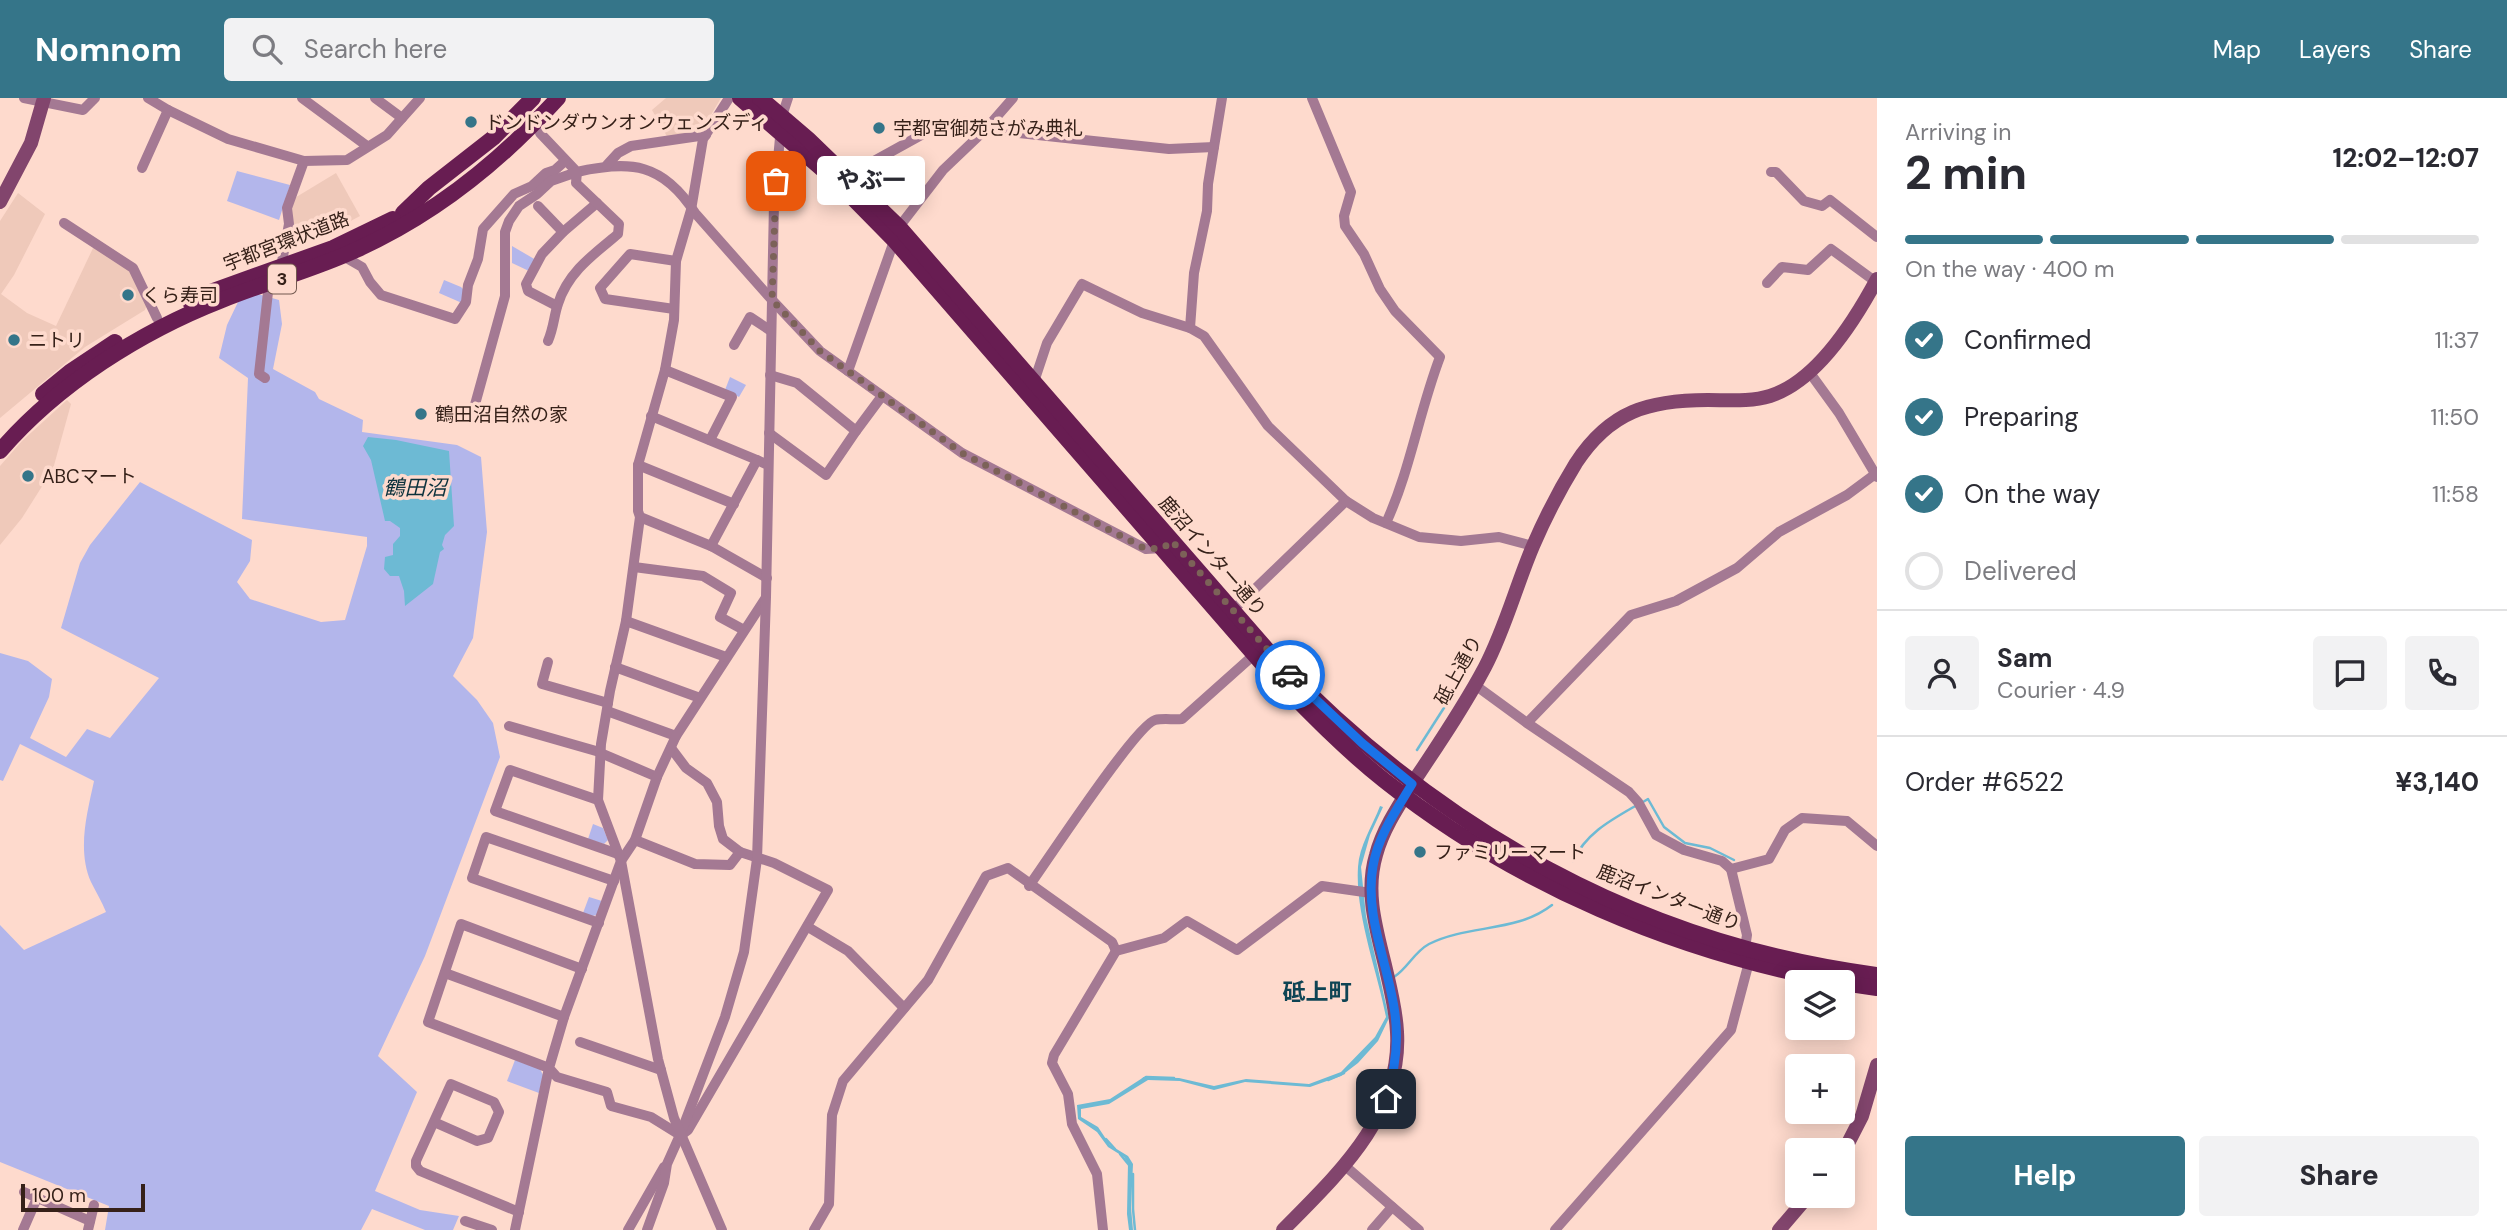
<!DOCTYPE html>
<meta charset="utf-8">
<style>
:root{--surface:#fff;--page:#f2f2f3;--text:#2b2b33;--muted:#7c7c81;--line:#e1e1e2;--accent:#357589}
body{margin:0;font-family:"DM Sans","Noto Sans JP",sans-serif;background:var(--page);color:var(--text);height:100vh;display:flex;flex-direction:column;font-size:26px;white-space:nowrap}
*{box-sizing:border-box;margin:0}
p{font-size:23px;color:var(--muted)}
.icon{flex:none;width:38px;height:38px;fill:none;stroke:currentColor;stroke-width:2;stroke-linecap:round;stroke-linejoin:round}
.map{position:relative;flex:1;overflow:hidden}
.panel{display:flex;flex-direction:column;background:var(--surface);width:630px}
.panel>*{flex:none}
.controls{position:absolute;left:1785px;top:872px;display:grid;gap:14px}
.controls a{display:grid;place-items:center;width:70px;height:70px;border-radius:7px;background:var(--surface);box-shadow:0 4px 18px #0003;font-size:35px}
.scale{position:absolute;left:21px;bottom:18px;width:124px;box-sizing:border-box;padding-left:7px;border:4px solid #362119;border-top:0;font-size:19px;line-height:24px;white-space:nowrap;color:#362119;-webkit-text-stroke:5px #fedacd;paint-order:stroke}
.pin{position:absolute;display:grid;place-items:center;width:60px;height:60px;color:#fff;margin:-30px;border-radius:14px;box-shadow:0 4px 10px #0006}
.courier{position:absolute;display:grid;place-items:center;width:70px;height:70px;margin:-35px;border:5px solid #1a73e8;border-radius:50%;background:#fff;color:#222;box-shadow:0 2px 9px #0007}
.bubble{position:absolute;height:49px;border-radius:7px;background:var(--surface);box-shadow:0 4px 18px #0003;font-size:23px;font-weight:800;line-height:49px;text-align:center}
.summary em{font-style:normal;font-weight:800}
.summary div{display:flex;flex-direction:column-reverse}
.summary{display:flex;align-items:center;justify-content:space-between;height:119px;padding:0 28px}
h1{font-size:46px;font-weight:800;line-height:52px}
.bar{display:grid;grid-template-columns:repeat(4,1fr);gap:10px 7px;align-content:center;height:84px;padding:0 28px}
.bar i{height:9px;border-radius:5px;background:var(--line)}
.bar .selected{background:var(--accent)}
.bar p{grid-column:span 4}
.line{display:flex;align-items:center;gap:18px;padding:0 28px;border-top:2px solid var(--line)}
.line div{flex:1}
.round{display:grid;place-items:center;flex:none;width:74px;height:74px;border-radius:7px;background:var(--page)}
ol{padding:0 28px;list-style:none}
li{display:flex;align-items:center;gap:21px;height:77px}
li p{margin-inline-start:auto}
li .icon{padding:7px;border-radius:50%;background:var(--accent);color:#fff;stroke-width:4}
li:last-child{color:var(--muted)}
li i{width:38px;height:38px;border:4px solid var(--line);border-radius:50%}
.primary-button{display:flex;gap:14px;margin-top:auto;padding:14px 28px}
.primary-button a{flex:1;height:80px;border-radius:7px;background:var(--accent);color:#fff;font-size:28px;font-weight:800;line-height:80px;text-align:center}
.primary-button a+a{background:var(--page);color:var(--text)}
header{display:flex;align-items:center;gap:42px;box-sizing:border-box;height:98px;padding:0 35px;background:var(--accent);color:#fff}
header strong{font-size:33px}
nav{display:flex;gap:38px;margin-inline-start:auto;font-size:24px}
.search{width:490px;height:63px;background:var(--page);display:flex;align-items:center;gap:18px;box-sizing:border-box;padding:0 24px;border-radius:7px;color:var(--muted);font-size:26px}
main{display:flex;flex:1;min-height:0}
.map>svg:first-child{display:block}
</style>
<header>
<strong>Nomnom</strong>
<div class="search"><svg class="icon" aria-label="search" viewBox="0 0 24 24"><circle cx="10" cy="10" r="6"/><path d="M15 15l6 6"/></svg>Search here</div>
<nav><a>Map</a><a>Layers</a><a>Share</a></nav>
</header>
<main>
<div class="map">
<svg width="1877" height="1132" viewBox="0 0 1877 1132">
<rect width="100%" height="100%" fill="#fedacd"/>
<g fill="#efc9ba">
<polygon points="666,0 721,0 699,37 669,42 652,12"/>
<polygon points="336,75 360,118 317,141 292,132 290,109 293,101"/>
<polygon points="18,95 45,116 14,177 1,196 27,215 56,228 94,148 128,171 147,206 145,212 85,249 0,320 0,123"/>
<polygon points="67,302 71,306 53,371 22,420 0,447 0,368 22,343"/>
</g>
<g fill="#b3b6eb">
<polygon points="237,73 290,87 279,122 227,103"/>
<polygon points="512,148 536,162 529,173 512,165"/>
<polygon points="444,182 461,189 464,192 462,205 439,195"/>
<path d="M254 195 279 202 282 226 273 271 315 294 319 301 363 322 362 334 457 347 481 359 487 434 473 540 453 578 477 602 493 625 500 659 425 858 378 958 417 994 375 1093 420 1112 459 1118 453 1132H425L372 1111 361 1132H105L109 1108 0 1064V827L24 852 106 814C102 804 96 794 91 784 77 752 87 716 94 683L20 646 3 683 0 682V555L28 563 52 581 49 599 30 640 66 659 87 631 110 640 159 580 61 530 80 465 90 447 140 384 252 442 250 463 237 484 250 501 321 524 345 522 367 448V439L242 421 248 280 219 260 227 227 238 204Z"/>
<polygon points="730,279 746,287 739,299 725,292"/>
<polygon points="593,726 603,730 608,742 604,746 588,741"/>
<polygon points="589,799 602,803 597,817 592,818 583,815"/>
<polygon points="515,962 540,971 543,977 539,995 507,983"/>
</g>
<g fill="#6dbad4">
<polygon points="368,339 396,342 449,353 454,428 445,437 442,447 444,451 440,454 433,486 405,508 404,493 399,478 390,478 384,471 385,459 393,457 393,446 400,438 400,430 390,423 385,423 371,362 363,348"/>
<path d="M1380 708 1383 709 1370 737 1361 769 1366 818 1389 920 1378 943 1358 965 1341 978 1310 989 1245 984 1214 992 1180 983 1148 982 1109 1006 1081 1011V1019L1098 1029 1110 1047 1128 1058 1133 1066 1131 1110 1133 1132H1129L1127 1116 1128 1065 1124 1059 1108 1049 1097 1034 1078 1021 1077 1007 1110 1001 1144 979 1179 980 1214 988 1246 981 1309 986 1341 974 1375 939 1386 919C1377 872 1355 816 1358 769 1359 748 1373 727 1380 708Z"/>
</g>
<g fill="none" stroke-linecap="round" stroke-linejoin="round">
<g stroke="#6dbad4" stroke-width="2.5">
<polyline points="1417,652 1465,577"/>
<polyline points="1643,704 1648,701 1664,729 1685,745 1710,750 1734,762"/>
<path d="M1573 763C1586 735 1611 722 1637 707"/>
<path d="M1394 879C1408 870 1414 854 1429 846 1469 826 1516 835 1552 807"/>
<polyline points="1143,981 1146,979 1174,980"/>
<polyline points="1328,982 1344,975"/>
<polyline points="1106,1041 1115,1051"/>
<polyline points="1120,1056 1129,1067"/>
<polyline points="1133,1076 1133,1111 1135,1132"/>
</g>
<g stroke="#a47993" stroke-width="10">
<polyline points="24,0 83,12 95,0"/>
<polyline points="148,0 168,12 228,41 304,63 347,62 387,37 420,0"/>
<polyline points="302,0 367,48"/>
<polyline points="375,0 402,20"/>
<polyline points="1222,0 1208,86 1207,113 1194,175 1190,230 1204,238 1268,328 1346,403 1232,513"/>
<path d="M1312 0 1351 94 1344 118 1345 128 1364 156 1380 191 1395 213 1440 259C1419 314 1410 373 1386 425"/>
<path d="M540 35 577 74C631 62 663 65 695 115L772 202 820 253 962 355 1146 451 1162 450"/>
<polyline points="607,67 618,55 631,48 706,37"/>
<polyline points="142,70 168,12"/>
<polyline points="1771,74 1776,74 1804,103 1822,108 1830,102 1877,139"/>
<polyline points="847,78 932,31 943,27 1169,51 1214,49"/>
<polyline points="538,108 563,134"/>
<polyline points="64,125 133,170 157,220"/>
<polyline points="343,158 362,169 370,184 381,197 455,221 466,204 468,187 478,161 483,131 514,96 532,88 546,75 555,72 565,63"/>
<polyline points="281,169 289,126 287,110 304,63"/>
<polyline points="1767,185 1782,169 1808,172 1831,151 1876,184"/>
<polyline points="557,208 528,193 526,186 542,156 563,134 597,105"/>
<polyline points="674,211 605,201 600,190 630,156 676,163"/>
<polyline points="734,247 750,219 771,233"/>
<polyline points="665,272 732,299 710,342"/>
<polyline points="848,273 899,129 943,72 985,32 1013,0"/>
<polyline points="1810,275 1839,315 1877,379"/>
<polyline points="265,280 259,276 269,185"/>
<polyline points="1033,287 1047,245 1082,186 1142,215 1190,230"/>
<polyline points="651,318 757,362"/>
<path d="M471 321 505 198V134L509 123 519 108 537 96 551 83 577 74 576 85 619 126 618 136C594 156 568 174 558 206 554 217 554 229 548 243"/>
<polyline points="856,333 882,298"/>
<polyline points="769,335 826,377 856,333 797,285 770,277"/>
<polyline points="638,367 734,406"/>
<polyline points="1346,403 1373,420 1419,439 1461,443 1499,439 1533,448"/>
<polyline points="640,419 711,448 757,362 768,367"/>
<polyline points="711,448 767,480"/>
<polyline points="634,469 703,478 731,495 720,519 744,532"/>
<polyline points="626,523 640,419 638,413 638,367 665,272 674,222 676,163 691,112 703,41 729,0"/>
<polyline points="548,564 542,586 608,605"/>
<polyline points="615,569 700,600"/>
<polyline points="1475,587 1527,625 1629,694 1638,704 1656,737 1684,752 1722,763 1731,771 1769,761 1785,732 1802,720 1847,723 1877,748"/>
<polyline points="607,613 676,638"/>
<polyline points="1527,625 1631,517 1676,503 1737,470 1779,434 1847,397 1874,377"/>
<polyline points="509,628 596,653 657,679"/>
<polyline points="671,650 686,670 707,685 717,704 719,728 723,741 740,754"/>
<polyline points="598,702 510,672 495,713 618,756"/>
<polyline points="635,742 695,766 730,767 740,754 774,765 828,792 688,1032 684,1035"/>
<path d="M1029 788C1047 763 1136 627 1155 622 1163 620 1174 622 1182 621L1256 555"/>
<polyline points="599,825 472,780 486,739 614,783"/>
<polyline points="808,829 848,853 904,910"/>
<polyline points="445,875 564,919"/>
<polyline points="580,944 661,972"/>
<polyline points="434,1024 477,1043 488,1040 499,1014 494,1004 451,986 416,1063 416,1068 420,1073 519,1114"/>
<polyline points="680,1037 651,1019 611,1008 607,994 557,979 549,970 564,919 621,763 635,742 657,679 676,638 765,501"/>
<polyline points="1344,1067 1419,1132"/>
<polyline points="24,1094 90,1123"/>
<polyline points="465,1123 492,1132"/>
<polyline points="23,1132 37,1100"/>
<polyline points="88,1132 94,1107"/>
<polyline points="515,1132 549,970 428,924 461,826 582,871"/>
<polyline points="628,1132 664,1069"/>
<polyline points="647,1132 664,1085 667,1066 680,1037 725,919 744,854 757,761 766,499 774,105 782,18 788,0"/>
<polyline points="722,1132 674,1020 658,961 621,763 598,702 601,646 610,593 626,523 726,559"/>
<polyline points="814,1132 829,1106 832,1017 843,983 928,882 986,778 1008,770 1112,844 1116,853"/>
<polyline points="1103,1132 1097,1076 1072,1026 1068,996 1052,965 1054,957 1116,853 1164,840 1187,823 1237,852 1322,788 1371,795"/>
<polyline points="1372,1132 1392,1109"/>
<polyline points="1555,1132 1731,932 1749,864 1745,850 1747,837 1731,771"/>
</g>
<g stroke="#82456d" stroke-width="14">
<polyline points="0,104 31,45 44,0"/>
<polyline points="1843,1055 1862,1018 1877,967"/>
<path d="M1283 1132C1337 1077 1402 1018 1397 934 1396 911 1390 889 1385 867 1376 830 1365 794 1376 757 1383 730 1401 704 1416 680 1440 644 1465 607 1485 569 1505 531 1516 488 1533 448 1545 420 1560 391 1576 365 1610 313 1649 302 1708 302 1728 302 1751 304 1770 298 1817 283 1855 222 1877 181"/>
<polyline points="1779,1132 1809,1097"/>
</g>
<g stroke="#681d52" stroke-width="16">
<path d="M740 0 836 83 895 143 1266 570C1304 609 1342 649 1385 683 1516 787 1675 854 1839 884"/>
<path d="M760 0 808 41 899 129 1275 561C1439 732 1640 846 1877 877"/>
<polyline points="403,115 429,90 493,40 533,0"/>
<polyline points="190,204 213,193 333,150 393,121"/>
<polyline points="43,296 70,274 115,244"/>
<path d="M0 353C58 286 140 234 222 202 266 184 313 172 356 152 434 117 501 63 558 0"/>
<polyline points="1843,885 1877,890"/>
</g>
</g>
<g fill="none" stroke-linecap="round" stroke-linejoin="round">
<polyline stroke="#7c6258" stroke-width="7" stroke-dasharray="0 12.6" points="776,83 772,202 820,253 962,355 1146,451 1163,450 1172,443 1290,577"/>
<path stroke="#1a73e8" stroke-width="9" d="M1290 577 1362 645 1412 686C1397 711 1378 738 1373 768 1364 818 1389 867 1395 916 1399 946 1395 973 1386 1001"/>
</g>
<g fill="#357589" stroke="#fedacd" stroke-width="2.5">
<circle cx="471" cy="24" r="7"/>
<circle cx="879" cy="30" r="7"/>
<circle cx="128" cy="197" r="7"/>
<circle cx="14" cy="242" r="7"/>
<circle cx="421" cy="316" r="7"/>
<circle cx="28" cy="378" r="7"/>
<circle cx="1420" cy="754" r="7"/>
</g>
<g text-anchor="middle" stroke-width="7" stroke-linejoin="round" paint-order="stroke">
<rect fill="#fedacd" stroke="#72584f" stroke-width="2" x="268" y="166.5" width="28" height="29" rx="5"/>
<g font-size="18" font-weight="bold" fill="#362119">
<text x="282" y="187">3</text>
</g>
<g font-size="19" fill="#362119" stroke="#fedacd" text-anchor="start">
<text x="485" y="31">ドンドンダウンオンウェンズディ</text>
<text x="893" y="37">宇都宮御苑さがみ典礼</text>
<text x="142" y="204">くら寿司</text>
<text x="28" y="249">ニトリ</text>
<text x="435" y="323">鶴田沼自然の家</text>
<text x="42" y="385">ABCマート</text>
<text x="1434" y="761">ファミリーマート</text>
</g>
<g font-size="19" fill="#362119" stroke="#fedacd">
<text transform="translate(286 143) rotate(-21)" y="7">宇都宮環状道路</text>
<text transform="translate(1213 458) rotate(49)" y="7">鹿沼インター通り</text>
<text transform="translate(1458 572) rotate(-61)" y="7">砥上通り</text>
<text transform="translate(1669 799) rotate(21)" y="7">鹿沼インター通り</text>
</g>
<g font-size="21" font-style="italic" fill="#0b313c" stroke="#fedacd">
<text x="415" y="397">鶴田沼</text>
</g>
<g font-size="23" font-weight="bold" fill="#0e4454" stroke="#fedacd">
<text x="1317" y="902">砥上町</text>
</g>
</g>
</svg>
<div class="controls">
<a><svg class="icon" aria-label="layers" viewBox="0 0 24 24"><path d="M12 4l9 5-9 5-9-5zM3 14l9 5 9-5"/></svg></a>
<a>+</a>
<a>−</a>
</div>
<div class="scale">100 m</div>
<div class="pin" style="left:776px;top:83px;background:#ea580c"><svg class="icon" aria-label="bag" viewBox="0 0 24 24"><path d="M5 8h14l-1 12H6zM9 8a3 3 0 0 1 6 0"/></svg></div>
<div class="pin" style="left:1386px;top:1001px;background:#1f2937"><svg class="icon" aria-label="home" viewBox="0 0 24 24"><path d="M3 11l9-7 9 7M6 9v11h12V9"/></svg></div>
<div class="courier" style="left:1290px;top:577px"><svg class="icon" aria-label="car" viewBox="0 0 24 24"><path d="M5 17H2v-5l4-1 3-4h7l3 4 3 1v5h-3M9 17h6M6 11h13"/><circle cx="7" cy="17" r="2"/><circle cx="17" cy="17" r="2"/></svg></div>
<div class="bubble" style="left:817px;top:58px;width:108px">やぶ一</div>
</div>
<section class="panel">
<div class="summary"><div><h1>2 min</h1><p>Arriving in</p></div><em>12:02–12:07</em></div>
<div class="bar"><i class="selected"></i><i class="selected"></i><i class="selected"></i><i></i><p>On the way · 400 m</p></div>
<ol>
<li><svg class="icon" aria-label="check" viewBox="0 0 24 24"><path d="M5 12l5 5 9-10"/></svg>Confirmed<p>11:37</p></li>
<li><svg class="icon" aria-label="check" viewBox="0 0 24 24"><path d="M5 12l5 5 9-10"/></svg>Preparing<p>11:50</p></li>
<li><svg class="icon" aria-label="check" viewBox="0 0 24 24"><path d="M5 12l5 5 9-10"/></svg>On the way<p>11:58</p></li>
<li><i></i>Delivered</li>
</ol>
<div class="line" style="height:126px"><a class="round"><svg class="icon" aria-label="person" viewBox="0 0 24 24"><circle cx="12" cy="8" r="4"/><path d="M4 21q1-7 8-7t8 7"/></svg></a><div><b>Sam</b><p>Courier · 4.9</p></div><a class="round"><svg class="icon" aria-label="chat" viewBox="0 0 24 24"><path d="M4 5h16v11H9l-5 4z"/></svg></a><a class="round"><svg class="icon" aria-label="phone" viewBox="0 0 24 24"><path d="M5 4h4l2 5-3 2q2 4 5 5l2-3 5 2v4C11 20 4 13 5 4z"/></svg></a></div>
<div class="line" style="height:91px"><div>Order #6522</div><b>¥3,140</b></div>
<div class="primary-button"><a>Help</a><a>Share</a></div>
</section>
</main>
